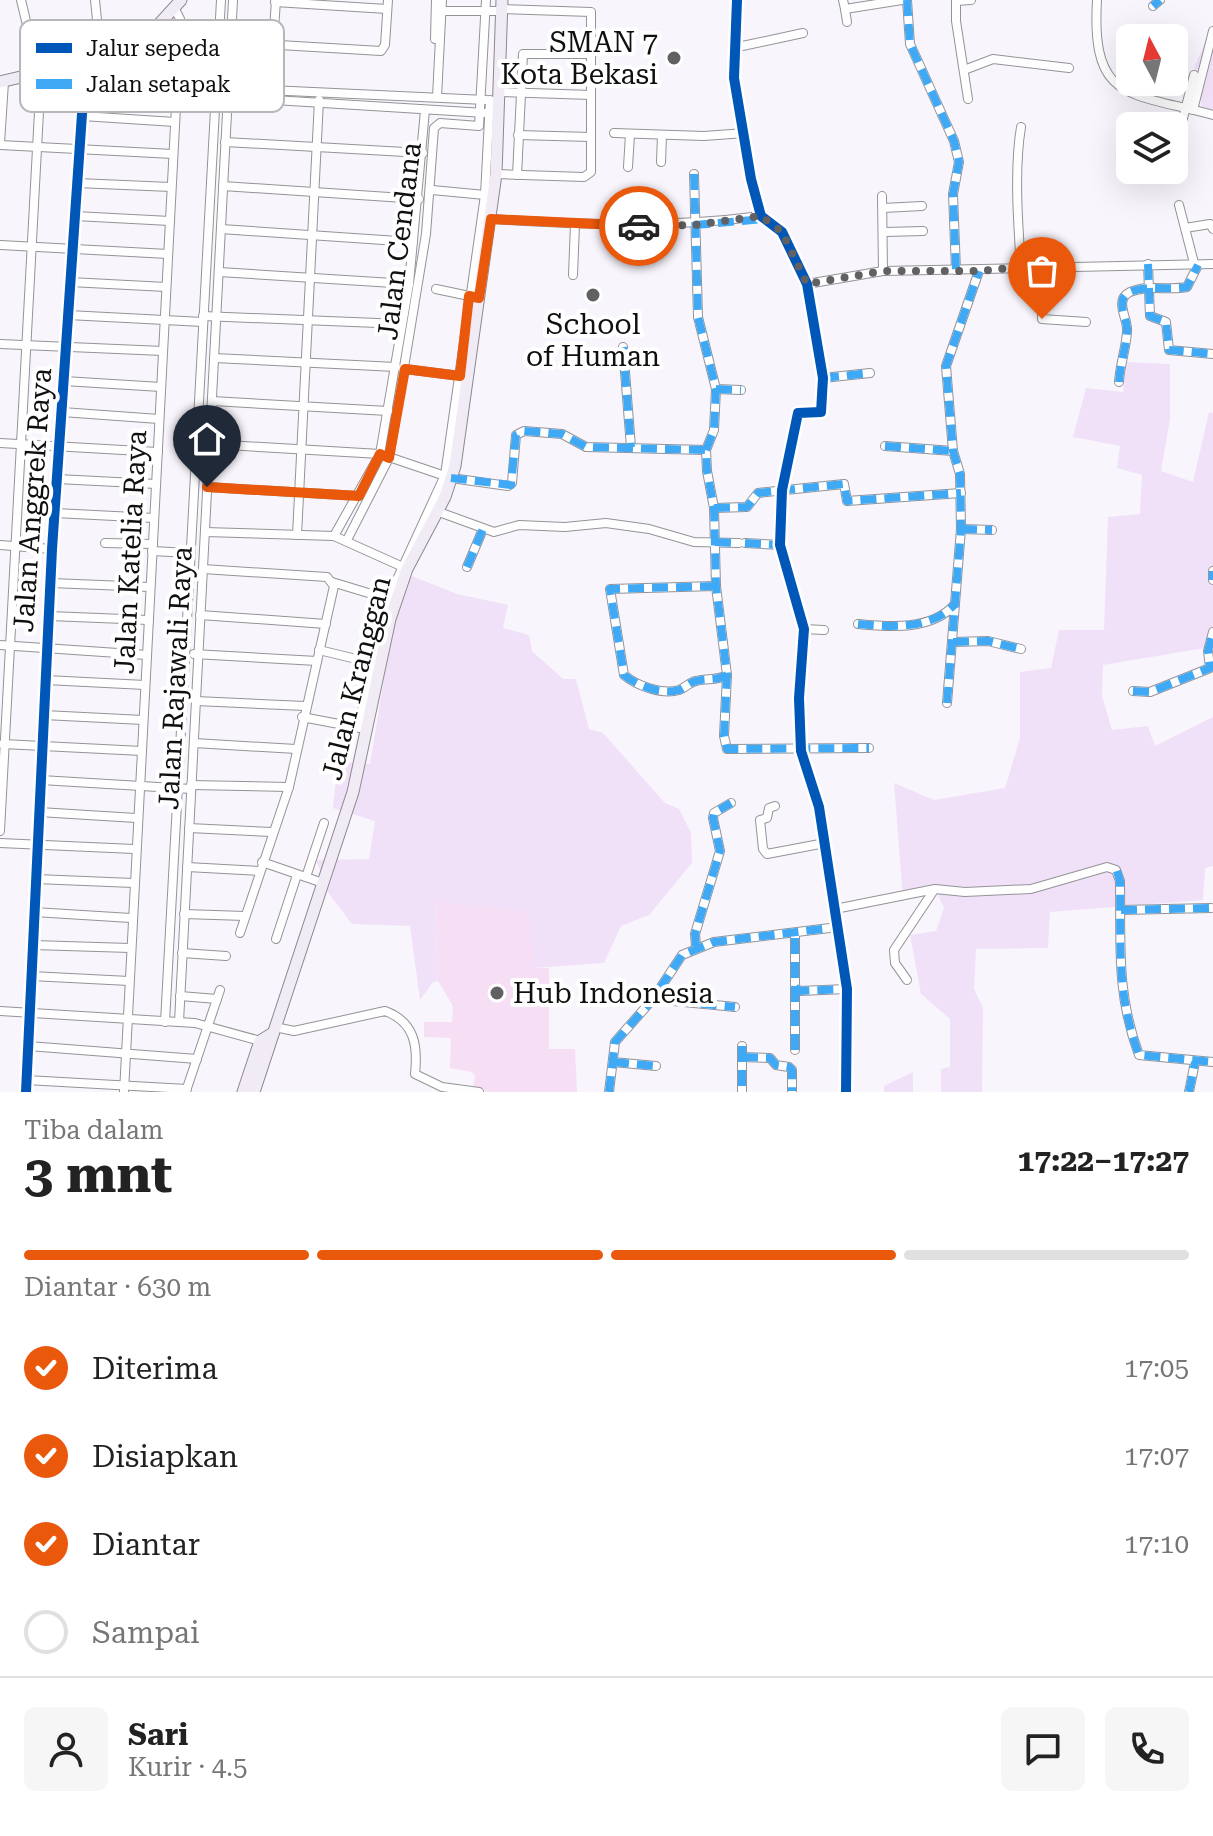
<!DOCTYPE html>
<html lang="id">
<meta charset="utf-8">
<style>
:root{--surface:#fff;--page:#f6f6f6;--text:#222;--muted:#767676;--line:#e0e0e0;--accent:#ea580c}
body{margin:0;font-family:"Roboto Serif",serif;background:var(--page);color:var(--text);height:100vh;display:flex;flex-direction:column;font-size:30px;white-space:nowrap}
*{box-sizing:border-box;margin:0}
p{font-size:26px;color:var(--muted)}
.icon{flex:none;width:44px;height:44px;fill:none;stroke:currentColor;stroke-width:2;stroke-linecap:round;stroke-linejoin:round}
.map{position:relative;height:1092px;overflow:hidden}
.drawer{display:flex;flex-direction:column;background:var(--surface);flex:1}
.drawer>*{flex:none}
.needle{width:52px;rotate:353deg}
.buttons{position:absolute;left:1116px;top:24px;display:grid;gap:16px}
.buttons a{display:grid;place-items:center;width:72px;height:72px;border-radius:12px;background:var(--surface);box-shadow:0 8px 32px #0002;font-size:40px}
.pin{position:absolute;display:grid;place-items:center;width:68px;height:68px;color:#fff;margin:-82px -34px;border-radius:50% 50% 50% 0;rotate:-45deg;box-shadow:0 0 8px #0007}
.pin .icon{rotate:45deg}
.courier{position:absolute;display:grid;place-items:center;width:80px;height:80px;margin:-40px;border:6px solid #ea580c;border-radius:50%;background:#fff;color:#222;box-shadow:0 2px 10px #0007}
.head em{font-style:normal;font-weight:700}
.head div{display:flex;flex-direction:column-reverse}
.head{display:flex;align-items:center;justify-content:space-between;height:136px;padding:0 24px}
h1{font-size:52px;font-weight:700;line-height:60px}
.bar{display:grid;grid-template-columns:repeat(4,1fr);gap:12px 8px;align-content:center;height:96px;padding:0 24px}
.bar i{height:10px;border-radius:6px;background:var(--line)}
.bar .selected{background:var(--accent)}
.bar p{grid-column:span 4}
.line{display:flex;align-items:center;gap:20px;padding:0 24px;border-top:2px solid var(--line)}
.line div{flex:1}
.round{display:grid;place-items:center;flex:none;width:84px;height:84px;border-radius:12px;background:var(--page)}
ol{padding:0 24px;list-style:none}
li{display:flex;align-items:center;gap:24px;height:88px}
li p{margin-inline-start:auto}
li .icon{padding:8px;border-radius:50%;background:var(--accent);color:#fff;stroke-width:4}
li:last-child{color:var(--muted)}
li i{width:44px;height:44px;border:4px solid var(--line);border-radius:50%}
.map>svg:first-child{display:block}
</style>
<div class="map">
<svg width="1213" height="1092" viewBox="0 0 1213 1092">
<rect width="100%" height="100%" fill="#f9f5fc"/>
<g fill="#f0e1f9">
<polygon points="1213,34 1213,118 1204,116 1194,67 1209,35"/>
<polygon points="1127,362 1170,364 1170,419 1161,471 1193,482 1209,412 1213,413 1213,631 1205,648 1103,665 1102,696 1112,730 1148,726 1155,746 1213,717 1213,866 1205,868 1203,900 1050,912 1048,948 976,949 974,989 983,1008 982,1092 941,1092 941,1069 950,1067 950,1019 921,994 910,935 936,931 944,908 935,889 903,898 894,783 934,800 1005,788 1020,738 1020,672 1051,668 1059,630 1104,630 1108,517 1140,514 1142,475 1117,468 1120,446 1073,437 1086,388 1123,392"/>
<polygon points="412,576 457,594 508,605 503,628 529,635 532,651 563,679 576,679 589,729 603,733 665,803 679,809 691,833 692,863 649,915 621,926 604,963 533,968 470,907 435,902 438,981 433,982 420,1000 410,926 352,924 329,894 316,860 369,859 375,821 333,808 338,761 370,764 395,612"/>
<polygon points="913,1072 913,1092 884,1092 884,1086"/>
</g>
<polygon fill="#f6def5" points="435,901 529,912 533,968 549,968 549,1049 575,1049 577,1092 489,1092 473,1088 475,1076 472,1072 450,1068 451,1038 424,1037 424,1022 452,1022 453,1006 438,981"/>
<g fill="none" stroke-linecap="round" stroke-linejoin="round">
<g stroke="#949396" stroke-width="10">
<g id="street">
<polyline points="21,0 39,75"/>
<polyline points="95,0 101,60"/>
<polyline points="737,0 734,78 751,179 761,216 782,232 807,284 823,378 821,412 798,413 782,490 780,545 804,629 799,698 801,751 819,807 847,989 846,1092"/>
<polyline points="843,0 845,9 902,0"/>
<polyline points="907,0 910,44 954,141 959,162 953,194 956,270"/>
<polyline points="956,0 956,21 968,99"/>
<path d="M1097 0C1091 103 1130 92 1213 115"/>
<polyline points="956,1 971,0"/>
<polyline points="275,2 387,9"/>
<polyline points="1153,6 1160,0"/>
<polyline points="845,9 847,22"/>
<polyline points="442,11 502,11"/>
<polyline points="435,39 436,0"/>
<polyline points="227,42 381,51 385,45 388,0"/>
<polyline points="273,45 276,0"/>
<polyline points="733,48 803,33"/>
<polyline points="964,70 993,59 1069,68"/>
<polyline points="224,88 486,100"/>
<polyline points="499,92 591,95"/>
<polyline points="224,97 485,113"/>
<polyline points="437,97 442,0"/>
<polyline points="1193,110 1213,31"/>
<polyline points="82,116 175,122"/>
<path d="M1021 127C1014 169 1018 224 1021 267"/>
<polyline points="614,133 704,136 745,133"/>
<polyline points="518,135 591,137"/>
<polyline points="225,142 423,153"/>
<polyline points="0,143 4,82"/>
<polyline points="0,145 173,154"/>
<polyline points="1175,150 1194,75"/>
<polyline points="661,162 662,135"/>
<polyline points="628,167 630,134"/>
<polyline points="496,174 584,177 591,172 591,12 502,9"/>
<polyline points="694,174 698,317 716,389 714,430 706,450 707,471 714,508 716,586 727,675 724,736 727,749 869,748"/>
<polyline points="517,175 523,54 592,54"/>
<polyline points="77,183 171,187"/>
<polyline points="223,186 419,199"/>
<polyline points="432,190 485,195"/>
<polyline points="882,196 883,271"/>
<polyline points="1179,205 1194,263"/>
<polyline points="883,208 922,206"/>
<polyline points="75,216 170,221"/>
<path d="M491 219C583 225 670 228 761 216"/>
<polyline points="1185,228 1210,224 1213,229"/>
<polyline points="221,229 413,242"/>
<polyline points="885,232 923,231"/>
<polyline points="0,245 168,254"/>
<polyline points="1148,264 1150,316 1166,322 1169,350 1213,354"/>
<polyline points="1041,265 1042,319 1086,322"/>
<polyline points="219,272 409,284"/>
<polyline points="573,275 575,224"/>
<polyline points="70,282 166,287"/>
<polyline points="807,284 883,271 1213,264"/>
<polyline points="436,289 474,297"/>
<polyline points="68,315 203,322"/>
<polyline points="203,316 402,324"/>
<polyline points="0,344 163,351"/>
<polyline points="623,347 631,447"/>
<polyline points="214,358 396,367"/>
<polyline points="405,369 460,376"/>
<polyline points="823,378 870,373"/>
<polyline points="64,381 161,387"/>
<path d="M1119 382C1120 365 1126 348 1127 332 1129 320 1113 300 1130 292 1148 284 1169 291 1187 287L1198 265"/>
<polyline points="716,389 741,390"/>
<polyline points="212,401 388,411"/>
<polyline points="62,412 159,419"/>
<polyline points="0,443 158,452"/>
<polyline points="209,444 380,454 451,478 508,486 512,483 516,435 524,431 562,434 586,447 706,450"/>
<polyline points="885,446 953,451"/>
<polyline points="57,479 156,484"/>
<polyline points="207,487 359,496"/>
<polyline points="714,508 747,507 758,493 844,484 847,501 961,493"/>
<polyline points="439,512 494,532 519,525 565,527 606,523 649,529 694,542 739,543"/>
<polyline points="55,513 154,518"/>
<polyline points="961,529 992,530"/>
<polyline points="205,532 334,536 403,567"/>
<polyline points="297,535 319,100"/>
<polyline points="334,536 380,454 409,284 425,110"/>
<polyline points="347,540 389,458 426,234 434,128 440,123 479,126 486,0"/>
<polyline points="105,543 153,544"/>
<polyline points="745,543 780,545"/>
<polyline points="0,545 52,549"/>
<polyline points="152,551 190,553"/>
<polyline points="467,567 483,529"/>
<polyline points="203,569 327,577 334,586 289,787 240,933"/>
<polyline points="1213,571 1213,580"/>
<polyline points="332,582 388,599"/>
<polyline points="51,583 150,587"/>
<path d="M716 586 610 589 624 675C637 686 662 695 679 690 685 688 690 682 696 681 708 678 716 681 727 675"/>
<polyline points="200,615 326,624"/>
<polyline points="49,616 149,620"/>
<path d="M858 624C889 627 932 631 955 604"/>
<polyline points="804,629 824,630"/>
<polyline points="953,642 988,641 1021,649"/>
<polyline points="0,645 147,655"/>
<polyline points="319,650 377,664"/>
<polyline points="194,654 317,661"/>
<polyline points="46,680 145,685"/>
<polyline points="1133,691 1150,692 1210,668 1208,651 1213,632"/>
<polyline points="196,701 305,706"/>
<polyline points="947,703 961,529 960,474 953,451 946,366 979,271"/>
<polyline points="44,715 143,720"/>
<polyline points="302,717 360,728"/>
<polyline points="358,727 388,599 445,475 485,195 490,100"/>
<polyline points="194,743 296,749"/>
<polyline points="3,744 142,751"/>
<polyline points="41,780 191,789"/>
<polyline points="191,785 289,787"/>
<polyline points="775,806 769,808 767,818 760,820 763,849 767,854 825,843"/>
<polyline points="39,812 136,818"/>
<polyline points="189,828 272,832"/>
<polyline points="0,831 41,75"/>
<polyline points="0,843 134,849"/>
<polyline points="262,862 323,883"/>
<polyline points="187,867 259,871"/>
<polyline points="306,877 324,823"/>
<polyline points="36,879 133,883"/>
<path d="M835 909 935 889 965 892 1031 889 1107 867 1116 870 1120 881C1121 945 1116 993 1139 1055L1213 1062"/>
<polyline points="1121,910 1211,908"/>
<polyline points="34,912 131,918"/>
<polyline points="184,914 245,916"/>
<polyline points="276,939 297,875"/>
<polyline points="33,945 130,948"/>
<polyline points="696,946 695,934 720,851 713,818 714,813 731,803"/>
<polyline points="182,953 226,956"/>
<polyline points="31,976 129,981"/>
<polyline points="907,980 895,963 894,950 934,890"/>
<polyline points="795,987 799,991 847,989"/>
<polyline points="180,996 217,999"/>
<polyline points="653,999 735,1007"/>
<polyline points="0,1011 195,1023 264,1042"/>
<polyline points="165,1022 221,0"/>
<polyline points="179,1022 233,0"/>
<path d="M275 1027 294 1031 385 1011C415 1022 418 1046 415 1074L442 1087 479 1092"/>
<polyline points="28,1046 197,1059"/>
<polyline points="742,1046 742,1092"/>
<polyline points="795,1050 795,934"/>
<polyline points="742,1057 770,1058 776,1065 789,1067 792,1070 792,1091"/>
<polyline points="613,1062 656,1066"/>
<polyline points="26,1080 187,1089"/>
<polyline points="186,1091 220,990"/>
<polyline points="26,1092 52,549 84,85 206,90"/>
<polyline points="124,1092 177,88 180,19 174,7"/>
<polyline points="609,1092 615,1042 653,999 682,955 714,942 838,927"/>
<polyline points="1189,1092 1195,1062"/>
</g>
</g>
<g stroke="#8b898c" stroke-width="13">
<g id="secondary">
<polyline points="0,82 123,53 140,45 181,0"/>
<polyline points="243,1092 260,1041 273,1033"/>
<polyline points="254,1092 353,792 390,619 407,569 445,497 455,466 496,174 502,0"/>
</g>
</g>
<use href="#street" stroke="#fefeff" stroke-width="8"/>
<use href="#secondary" stroke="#f1ebf5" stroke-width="11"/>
<g stroke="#3fa9f5" stroke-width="8" stroke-dasharray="16 8" stroke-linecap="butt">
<polyline points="907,0 910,44 954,141 959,162 953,194 956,270"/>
<polyline points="1153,6 1160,0"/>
<polyline points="694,174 698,317 716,389 714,430 706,450 707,471 714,508 716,586 727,675 724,736 727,749 869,748"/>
<polyline points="694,225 765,219"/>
<polyline points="1148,264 1150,316 1166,322 1169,350 1213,354"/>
<polyline points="623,347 631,447"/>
<polyline points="823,378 870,373"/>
<path d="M1119 382C1120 365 1126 348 1127 332 1129 320 1113 300 1130 292 1148 284 1169 291 1187 287L1198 265"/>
<polyline points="716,389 741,390"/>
<polyline points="885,446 953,451"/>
<polyline points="451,478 511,485 516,435 524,431 562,434 586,447 706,450"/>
<polyline points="714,508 747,507 758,493 844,484 847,501 961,493"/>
<polyline points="961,529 992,530"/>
<polyline points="715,542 739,543"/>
<polyline points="745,543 780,545"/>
<polyline points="467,567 483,529"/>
<polyline points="1213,571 1213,580"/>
<path d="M716 586 610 589 624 675C637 686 662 695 679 690 685 688 690 682 696 681 708 678 716 681 727 675"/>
<path d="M858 624C890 627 932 630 955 604"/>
<polyline points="953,642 988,641 1021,649"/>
<polyline points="1133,691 1150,692 1210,668 1208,651 1213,632"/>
<polyline points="947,703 961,529 960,474 953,451 946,366 979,271"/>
<path d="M1117 871 1120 881C1121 945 1116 993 1139 1055L1213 1062"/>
<polyline points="1121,910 1211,908"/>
<polyline points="696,946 695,934 720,851 713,818 714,813 731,803"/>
<polyline points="795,987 799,991 847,989"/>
<polyline points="653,999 735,1007"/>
<polyline points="742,1046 742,1092"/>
<polyline points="795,1050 795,934"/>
<polyline points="742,1057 770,1058 776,1065 789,1067 792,1070 792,1091"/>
<polyline points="613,1062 656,1066"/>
<polyline points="609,1092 615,1042 653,999 682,955 714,942 838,927"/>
<polyline points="1189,1092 1195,1062"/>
</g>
<g stroke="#fff" stroke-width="15">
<g id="cycleway">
<polyline points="737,0 734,78 751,179 761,216 782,232 807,284 823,378 821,412 798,413 782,490 780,545 804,629 799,698 801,751 819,807 847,989 846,1092"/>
<polyline points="26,1092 52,549 84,85 206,90"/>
</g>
</g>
<use href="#cycleway" stroke="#0057b8" stroke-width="10"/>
</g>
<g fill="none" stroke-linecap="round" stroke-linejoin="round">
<polyline stroke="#616062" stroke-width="8" stroke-dasharray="0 14.4" points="639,226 694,225 761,216 782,232 807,284 883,271 979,271 1041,265 1042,319"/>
<polyline stroke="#ea580c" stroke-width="10" points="207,487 359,496 380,454 389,458 405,369 460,376 469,296 479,298 491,219 639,226"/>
</g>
<g fill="#616062" stroke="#fff" stroke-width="3">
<circle cx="674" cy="58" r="8"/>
<circle cx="593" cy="295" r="8"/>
<circle cx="497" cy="993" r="8"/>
</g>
<g text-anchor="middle" stroke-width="8" stroke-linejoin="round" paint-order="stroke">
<g font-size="28" fill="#0f0f0f" stroke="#fff" text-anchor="end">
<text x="658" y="52">SMAN 7<tspan x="658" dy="32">Kota Bekasi</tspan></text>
<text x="593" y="334" text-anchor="middle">School<tspan x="593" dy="32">of Human</tspan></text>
<text x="513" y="1003" text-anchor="start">Hub Indonesia</text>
</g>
<g font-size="28" fill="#0f0f0f" stroke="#fff">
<text transform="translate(399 241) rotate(-83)" y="10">Jalan Cendana</text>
<text transform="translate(32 500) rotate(-86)" y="10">Jalan Anggrek Raya</text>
<text transform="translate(130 552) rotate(-87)" y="10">Jalan Katelia Raya</text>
<text transform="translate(175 678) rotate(-87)" y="10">Jalan Rajawali Raya</text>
<text transform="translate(356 678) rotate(-76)" y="10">Jalan Kranggan</text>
</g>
</g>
<rect x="20" y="20" width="264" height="92" rx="12" fill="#fff" stroke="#b7b7b7" stroke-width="2"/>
<rect x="36" y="43" width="36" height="10" fill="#0057b8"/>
<rect x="36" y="79" width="36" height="10" fill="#3fa9f5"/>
<g font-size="22" fill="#0f0f0f">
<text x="86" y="56">Jalur sepeda</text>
<text x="86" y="92">Jalan setapak</text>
</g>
</svg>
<div class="buttons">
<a><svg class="needle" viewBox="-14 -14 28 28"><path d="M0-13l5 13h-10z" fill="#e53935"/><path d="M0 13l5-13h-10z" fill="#767676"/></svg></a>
<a><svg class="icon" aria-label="layers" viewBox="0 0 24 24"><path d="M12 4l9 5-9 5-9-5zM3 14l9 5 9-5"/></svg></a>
</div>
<div class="pin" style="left:1042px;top:319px;background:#ea580c"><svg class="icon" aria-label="bag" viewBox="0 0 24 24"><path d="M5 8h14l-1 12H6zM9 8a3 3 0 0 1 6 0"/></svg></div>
<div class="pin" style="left:207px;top:487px;background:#1f2937"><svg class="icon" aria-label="home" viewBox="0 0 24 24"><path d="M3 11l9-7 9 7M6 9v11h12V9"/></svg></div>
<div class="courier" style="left:639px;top:226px"><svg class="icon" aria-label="car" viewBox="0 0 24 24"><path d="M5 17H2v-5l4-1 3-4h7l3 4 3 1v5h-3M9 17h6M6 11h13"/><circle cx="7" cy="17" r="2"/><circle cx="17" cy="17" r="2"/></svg></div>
</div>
<section class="drawer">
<div class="head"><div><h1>3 mnt</h1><p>Tiba dalam</p></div><em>17:22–17:27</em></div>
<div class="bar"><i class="selected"></i><i class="selected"></i><i class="selected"></i><i></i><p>Diantar · 630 m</p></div>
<ol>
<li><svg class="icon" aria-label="check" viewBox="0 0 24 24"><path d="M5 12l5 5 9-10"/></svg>Diterima<p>17:05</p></li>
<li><svg class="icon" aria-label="check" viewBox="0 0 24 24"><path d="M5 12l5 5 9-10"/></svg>Disiapkan<p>17:07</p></li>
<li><svg class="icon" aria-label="check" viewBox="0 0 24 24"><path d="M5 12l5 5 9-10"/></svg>Diantar<p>17:10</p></li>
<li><i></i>Sampai</li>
</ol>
<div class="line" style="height:144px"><a class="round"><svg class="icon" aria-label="person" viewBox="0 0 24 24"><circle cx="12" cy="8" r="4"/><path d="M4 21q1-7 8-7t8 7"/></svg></a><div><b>Sari</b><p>Kurir · 4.5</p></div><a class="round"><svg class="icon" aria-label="chat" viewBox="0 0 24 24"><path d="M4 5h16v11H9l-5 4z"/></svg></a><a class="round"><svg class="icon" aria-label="phone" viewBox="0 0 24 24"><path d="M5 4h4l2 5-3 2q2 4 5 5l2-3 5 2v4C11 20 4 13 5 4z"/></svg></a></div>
</section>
